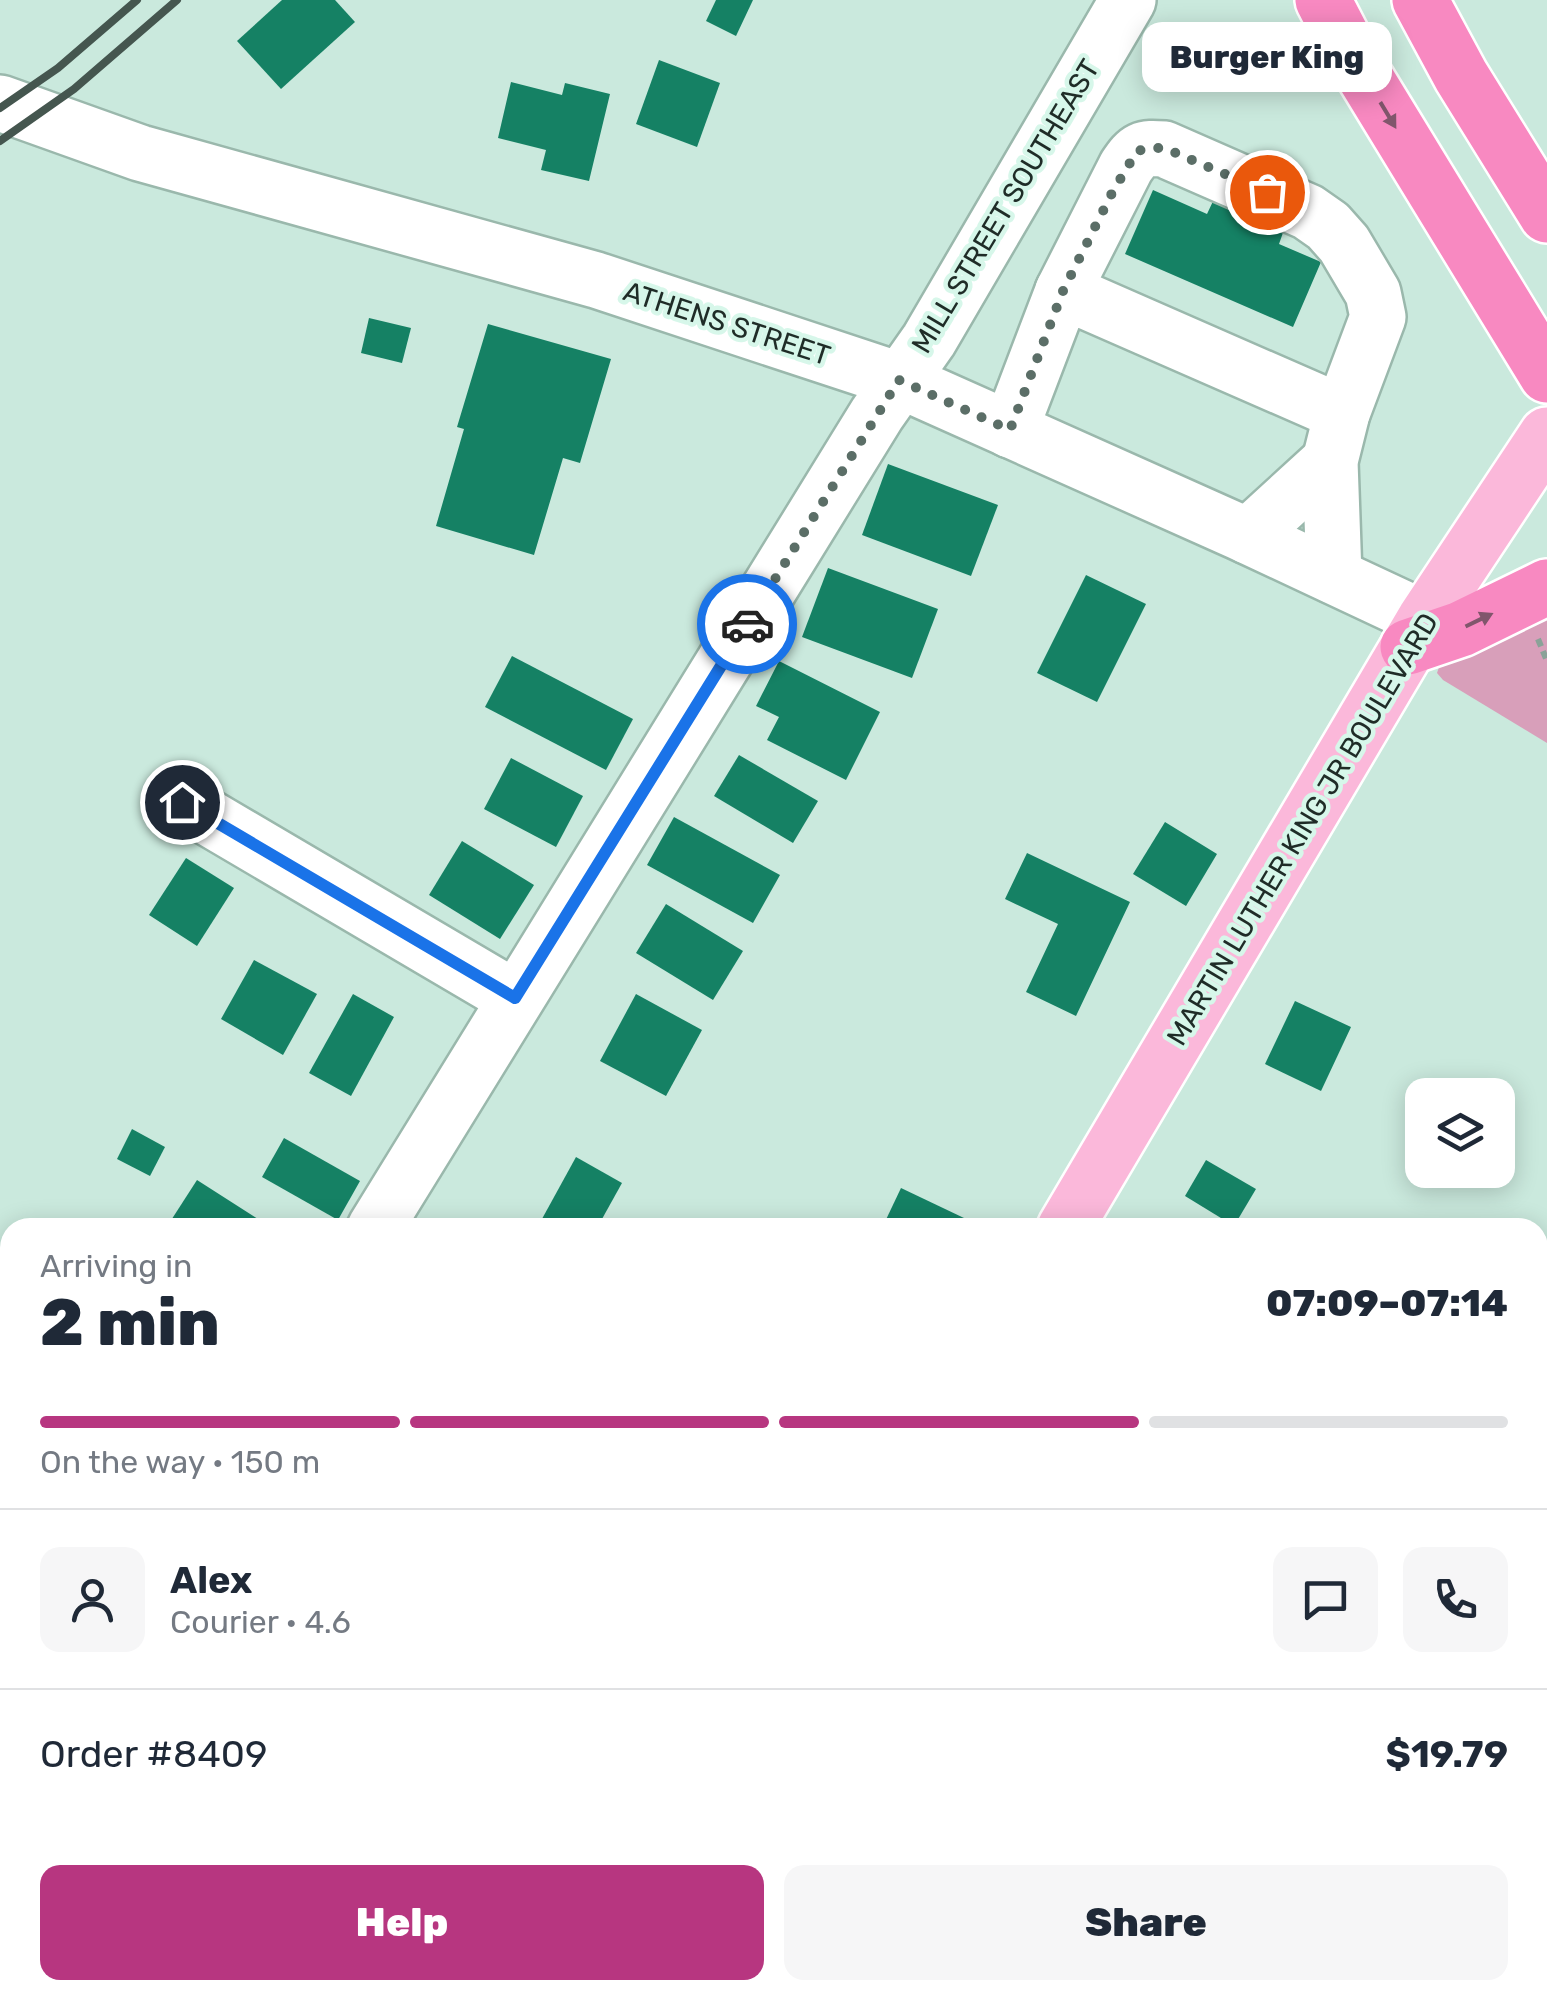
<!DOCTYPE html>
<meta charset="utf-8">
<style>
:root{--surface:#fff;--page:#f6f6f7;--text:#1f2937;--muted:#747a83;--line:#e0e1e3;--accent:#b73680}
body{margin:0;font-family:Rubik,sans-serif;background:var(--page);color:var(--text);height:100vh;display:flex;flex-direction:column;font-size:38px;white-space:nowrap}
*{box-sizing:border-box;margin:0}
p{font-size:32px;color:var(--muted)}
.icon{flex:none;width:55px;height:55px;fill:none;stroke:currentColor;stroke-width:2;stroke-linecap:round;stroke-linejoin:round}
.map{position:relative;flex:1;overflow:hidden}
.drawer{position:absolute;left:0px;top:1218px;width:1548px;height:782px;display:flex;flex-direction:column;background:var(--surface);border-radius:30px 30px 0 0;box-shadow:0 5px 25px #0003}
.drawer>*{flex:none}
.buttons{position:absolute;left:1405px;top:1078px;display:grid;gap:20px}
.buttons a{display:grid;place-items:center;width:110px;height:110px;border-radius:20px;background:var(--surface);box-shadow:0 5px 25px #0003;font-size:50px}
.pin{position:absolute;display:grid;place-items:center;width:85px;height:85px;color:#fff;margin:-42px;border:5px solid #fff;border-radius:50%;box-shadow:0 2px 10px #0007}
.courier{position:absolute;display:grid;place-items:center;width:100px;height:100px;margin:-50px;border:8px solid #1a73e8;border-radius:50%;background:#fff;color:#222;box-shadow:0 2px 12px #0007}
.bubble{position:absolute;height:70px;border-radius:20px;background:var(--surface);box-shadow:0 5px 25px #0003;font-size:32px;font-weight:800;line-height:70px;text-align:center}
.overview em{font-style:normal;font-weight:800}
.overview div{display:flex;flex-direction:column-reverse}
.overview{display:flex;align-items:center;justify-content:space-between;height:170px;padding:0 40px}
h1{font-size:65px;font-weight:800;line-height:75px}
.bar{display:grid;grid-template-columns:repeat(4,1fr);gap:15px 10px;align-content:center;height:120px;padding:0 40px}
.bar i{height:12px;border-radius:8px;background:var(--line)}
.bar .active{background:var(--accent)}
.bar p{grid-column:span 4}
.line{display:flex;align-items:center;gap:25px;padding:0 40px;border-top:2px solid var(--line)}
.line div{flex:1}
.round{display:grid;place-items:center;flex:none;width:105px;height:105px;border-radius:20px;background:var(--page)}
.cta{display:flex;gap:20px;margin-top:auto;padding:20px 40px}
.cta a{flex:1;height:115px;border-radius:20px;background:var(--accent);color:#fff;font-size:40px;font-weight:800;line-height:115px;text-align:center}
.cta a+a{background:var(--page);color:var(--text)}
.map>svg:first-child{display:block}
</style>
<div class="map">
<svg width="1547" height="1999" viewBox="0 0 1547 1999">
<rect width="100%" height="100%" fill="#cae9dd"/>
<polygon fill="#d89fba" points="1547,613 1547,743 1443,680 1437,673 1440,664"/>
<g fill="#158164">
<polygon points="282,0 335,0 355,22 281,89 237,41"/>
<polygon points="716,0 753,0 736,36 706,21"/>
<polygon points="659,60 720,83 697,147 636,124"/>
<polygon points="511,82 562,95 565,83 610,94 589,181 541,170 546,150 498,138"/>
<polygon points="1153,190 1207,214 1215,197 1285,227 1279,244 1321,262 1293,327 1125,254"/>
<polygon points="369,318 411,328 402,363 361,353"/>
<polygon points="488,324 611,359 580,463 563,458 534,555 436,526 464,429 457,427"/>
<polygon points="888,464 998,505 971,576 862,535"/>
<polygon points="828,568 938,609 912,678 802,637"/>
<polygon points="1086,575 1146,604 1097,702 1037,673"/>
<polygon points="512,656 633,719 606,770 485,707"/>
<polygon points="779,661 880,712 846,780 767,740 779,717 756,706"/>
<polygon points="739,755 818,801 793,843 714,796"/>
<polygon points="511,758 583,796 556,847 484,809"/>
<polygon points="674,817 780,875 753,923 647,865"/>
<polygon points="1165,822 1217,854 1186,906 1133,874"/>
<polygon points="462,841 534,885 500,939 429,895"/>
<polygon points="1027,853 1130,902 1076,1016 1026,992 1058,924 1005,899"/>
<polygon points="186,858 234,888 197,946 149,915"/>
<polygon points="666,904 743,951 713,1000 636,953"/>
<polygon points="254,960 317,994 283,1055 221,1019"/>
<polygon points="353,994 394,1017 351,1096 309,1073"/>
<polygon points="636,994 702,1030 666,1096 600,1061"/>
<polygon points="1295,1001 1351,1027 1321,1091 1265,1064"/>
<polygon points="132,1129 165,1147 150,1176 117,1159"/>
<polygon points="284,1138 360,1181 338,1220 262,1177"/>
<polygon points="576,1157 622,1183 597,1228 537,1228"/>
<polygon points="1206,1160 1256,1189 1234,1226 1185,1196"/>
<polygon points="197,1180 272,1228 173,1228 168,1225"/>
<polygon points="901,1188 985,1228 882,1228"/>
<polygon points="0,1417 10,1424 10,1492 0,1486"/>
<polygon points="0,1639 10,1647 10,1695 6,1700 0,1695"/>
<polygon points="1547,1712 1547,1739 1538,1734"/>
<polygon points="10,1936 10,1969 0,1958 0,1945"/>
<polygon points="30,1990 70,1990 60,1999 39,1999"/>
<polygon points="875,1990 990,1990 986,1999 895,1999"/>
<polygon points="1125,1990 1145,1990 1161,1999 1119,1999"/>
<polygon points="1416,1990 1458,1990 1453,1999 1431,1999"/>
</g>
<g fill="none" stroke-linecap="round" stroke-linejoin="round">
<g stroke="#9ab8ac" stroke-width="60">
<g id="minor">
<polyline points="0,103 140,153 596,280 899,380 1239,532 1425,619"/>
<path d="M1063 291 1126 167C1138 149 1142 147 1164 149L1308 212 1328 226 1344 244 1373 293 1378 317 1342 413 1330 461 1334 576"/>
<polyline points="1010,430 1063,291 1342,413"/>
<polyline points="1248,536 1330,461"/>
<polyline points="182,802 515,998"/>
<polyline points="375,1228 877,414 929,340 1128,0"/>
<polyline points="0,1379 10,1385"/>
<polyline points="1538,1542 1547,1547"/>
<polyline points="0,1793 10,1783"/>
<polyline points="1538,1921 1547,1905"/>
<polyline points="1049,1999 1054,1990"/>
<polyline points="1492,1999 1497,1990"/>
</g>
</g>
<g stroke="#fff" stroke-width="60">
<g id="major">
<polyline points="1065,1228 1425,619 1547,435"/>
<polyline points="600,1999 606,1990"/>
</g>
</g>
<g stroke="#fff" stroke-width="60">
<g id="highway">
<polyline points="1323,0 1351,54 1547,375"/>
<polyline points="1420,0 1461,76 1547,215"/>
<polyline points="1408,647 1461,629 1547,587"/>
</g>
</g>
<g stroke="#8aa298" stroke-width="6" stroke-dasharray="8 5" stroke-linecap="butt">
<polyline points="1538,639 1547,661"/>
<polyline points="1538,1418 1547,1401"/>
</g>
<use href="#minor" stroke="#fff" stroke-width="55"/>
<use href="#major" stroke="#fbb8da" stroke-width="55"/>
<use href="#highway" stroke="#f889c1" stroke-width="55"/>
<g stroke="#45564f" stroke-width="8">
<polyline points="0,108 58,68 137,0"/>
<polyline points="0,141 74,89 177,0"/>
</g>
</g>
<defs><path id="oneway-solid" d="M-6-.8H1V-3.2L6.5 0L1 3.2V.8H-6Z" transform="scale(2.5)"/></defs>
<g fill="#81566c">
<use href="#oneway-solid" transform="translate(1388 115) rotate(59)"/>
<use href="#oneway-solid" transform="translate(1479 620) rotate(-26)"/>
</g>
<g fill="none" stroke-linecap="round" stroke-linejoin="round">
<polyline stroke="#5b6e67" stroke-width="10" stroke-dasharray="0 18" points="747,624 899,380 1010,430 1063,291 1112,193 1137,151 1150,148 1164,148 1267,192"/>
<polyline stroke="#1a73e8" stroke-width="12" points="182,802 515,998 747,624"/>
</g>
<g text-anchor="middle" stroke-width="9" stroke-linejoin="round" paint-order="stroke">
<g font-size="28" fill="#1f2c27" stroke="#d7f7ea">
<text transform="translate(1005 206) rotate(-59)" y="10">MILL STREET SOUTHEAST</text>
<text transform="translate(727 323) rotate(18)" y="10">ATHENS STREET</text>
<text transform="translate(1302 829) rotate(-59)" y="10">MARTIN LUTHER KING JR BOULEVARD</text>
</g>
</g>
</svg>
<div class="buttons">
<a><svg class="icon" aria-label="layers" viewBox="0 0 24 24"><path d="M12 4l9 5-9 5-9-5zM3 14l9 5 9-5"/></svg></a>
</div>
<div class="pin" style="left:1267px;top:192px;background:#ea580c"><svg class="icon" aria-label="bag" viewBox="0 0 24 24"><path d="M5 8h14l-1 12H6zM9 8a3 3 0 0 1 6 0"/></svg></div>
<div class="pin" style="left:182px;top:802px;background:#1f2937"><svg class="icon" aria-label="home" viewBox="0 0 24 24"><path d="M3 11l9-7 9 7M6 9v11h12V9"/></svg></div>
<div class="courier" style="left:747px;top:624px"><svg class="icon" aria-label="car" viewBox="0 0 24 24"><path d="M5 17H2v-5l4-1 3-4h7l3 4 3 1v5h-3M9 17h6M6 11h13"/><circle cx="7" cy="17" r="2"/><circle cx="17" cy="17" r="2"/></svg></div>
<div class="bubble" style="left:1142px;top:22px;width:250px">Burger King</div>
<section class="drawer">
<div class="overview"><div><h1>2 min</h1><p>Arriving in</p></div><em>07:09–07:14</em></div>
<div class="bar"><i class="active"></i><i class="active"></i><i class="active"></i><i></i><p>On the way · 150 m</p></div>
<div class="line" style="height:180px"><a class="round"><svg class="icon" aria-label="person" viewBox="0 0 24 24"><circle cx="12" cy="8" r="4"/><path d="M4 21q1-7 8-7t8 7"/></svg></a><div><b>Alex</b><p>Courier · 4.6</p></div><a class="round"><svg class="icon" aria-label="chat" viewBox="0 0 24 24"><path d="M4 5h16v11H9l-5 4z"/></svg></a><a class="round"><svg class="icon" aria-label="phone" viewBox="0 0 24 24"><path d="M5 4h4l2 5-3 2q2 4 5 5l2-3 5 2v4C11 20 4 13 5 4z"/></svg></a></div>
<div class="line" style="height:130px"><div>Order #8409</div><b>$19.79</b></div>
<div class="cta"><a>Help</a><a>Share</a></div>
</section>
</div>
